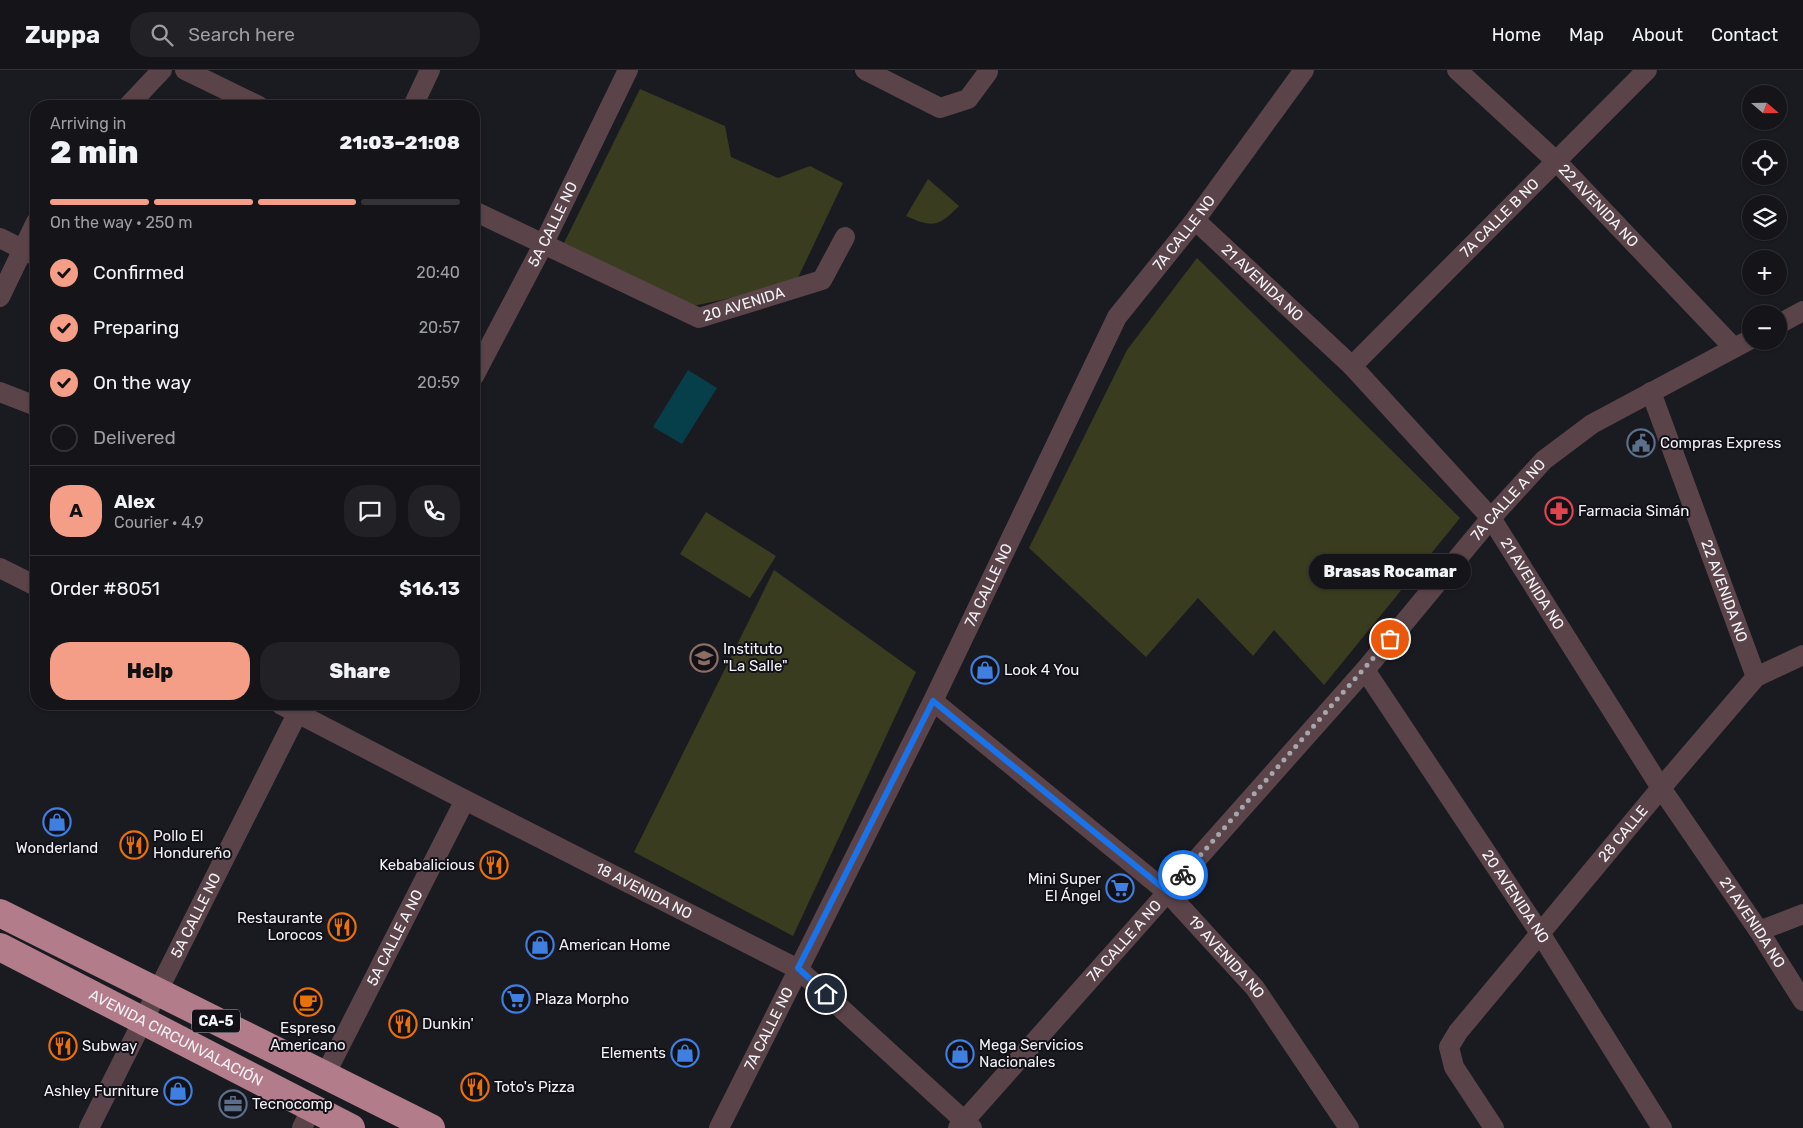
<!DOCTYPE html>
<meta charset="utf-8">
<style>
:root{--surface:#141419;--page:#212126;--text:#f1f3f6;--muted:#9d9ea2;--line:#333338;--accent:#f49e88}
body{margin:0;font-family:Rubik,sans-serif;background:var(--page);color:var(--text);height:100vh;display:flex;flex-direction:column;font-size:19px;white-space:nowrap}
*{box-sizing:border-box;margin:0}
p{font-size:16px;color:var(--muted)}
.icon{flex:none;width:28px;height:28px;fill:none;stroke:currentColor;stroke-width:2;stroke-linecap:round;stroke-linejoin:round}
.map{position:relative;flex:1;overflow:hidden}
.sheet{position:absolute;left:30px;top:30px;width:450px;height:610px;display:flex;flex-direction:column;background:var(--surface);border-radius:20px;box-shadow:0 1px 4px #0004,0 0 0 1px var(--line)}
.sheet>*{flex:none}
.needle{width:32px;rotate:110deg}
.fabs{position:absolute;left:1742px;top:15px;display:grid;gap:10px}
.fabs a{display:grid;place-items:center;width:45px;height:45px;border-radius:50%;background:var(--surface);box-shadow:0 1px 4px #0004,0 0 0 1px var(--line);font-size:25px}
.pin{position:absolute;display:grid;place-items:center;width:42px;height:42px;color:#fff;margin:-21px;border:2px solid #fff;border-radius:50%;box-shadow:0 1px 5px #0007}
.courier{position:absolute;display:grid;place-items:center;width:50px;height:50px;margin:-25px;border:4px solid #1a73e8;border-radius:50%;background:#fff;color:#222;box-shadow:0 1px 6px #0007}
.bubble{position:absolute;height:35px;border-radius:18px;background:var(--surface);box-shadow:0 1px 4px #0004,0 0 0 1px var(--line);font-size:16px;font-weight:800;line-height:35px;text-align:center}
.headline em{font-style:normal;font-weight:800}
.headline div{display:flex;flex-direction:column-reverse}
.headline{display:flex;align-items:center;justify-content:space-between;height:85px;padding:0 20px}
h1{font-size:32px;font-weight:800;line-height:38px}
.bar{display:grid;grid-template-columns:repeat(4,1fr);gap:8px 5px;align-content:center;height:60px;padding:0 20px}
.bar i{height:6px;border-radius:4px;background:var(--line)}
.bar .active{background:var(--accent)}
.bar p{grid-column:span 4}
.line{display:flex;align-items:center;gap:12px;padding:0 20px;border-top:1px solid var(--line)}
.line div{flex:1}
.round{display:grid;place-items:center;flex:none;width:52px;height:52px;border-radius:20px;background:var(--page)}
ol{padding:0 20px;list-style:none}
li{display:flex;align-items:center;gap:15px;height:55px}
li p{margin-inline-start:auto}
li .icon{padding:5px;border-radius:50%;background:var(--accent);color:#111;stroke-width:4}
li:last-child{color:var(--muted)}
li i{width:28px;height:28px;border:2px solid var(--line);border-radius:50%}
.button{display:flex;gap:10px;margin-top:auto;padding:10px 20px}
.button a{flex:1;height:58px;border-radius:20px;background:var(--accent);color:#111;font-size:20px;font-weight:800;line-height:58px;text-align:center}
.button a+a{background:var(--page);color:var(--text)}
header{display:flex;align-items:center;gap:30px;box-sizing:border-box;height:70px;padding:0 25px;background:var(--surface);border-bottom:1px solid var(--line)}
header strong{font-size:24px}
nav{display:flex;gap:28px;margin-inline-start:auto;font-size:18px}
.search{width:350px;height:45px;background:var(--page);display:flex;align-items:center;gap:12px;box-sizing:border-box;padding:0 18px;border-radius:20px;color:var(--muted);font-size:19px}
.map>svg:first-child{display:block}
</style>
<header>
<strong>Zuppa</strong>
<div class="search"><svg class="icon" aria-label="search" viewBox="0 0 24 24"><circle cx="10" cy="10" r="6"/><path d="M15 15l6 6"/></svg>Search here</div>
<nav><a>Home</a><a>Map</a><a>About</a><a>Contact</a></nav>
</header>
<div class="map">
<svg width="1803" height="1058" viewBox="0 0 1803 1058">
<rect width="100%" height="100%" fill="#1a1a21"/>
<g fill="#3a3c20">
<polygon points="640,19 725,56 731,87 778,108 810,96 843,113 795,214 693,236 564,173"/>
<path d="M928 109 959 136C938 157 933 158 906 146Z"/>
<polygon points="1197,188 1460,448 1324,615 1274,560 1253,586 1198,528 1146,587 1029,478 1127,280"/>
<polygon points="706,442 776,486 750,528 680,484"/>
<polygon points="774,500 916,602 793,866 634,782"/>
</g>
<polygon fill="#063f4a" points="688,300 717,318 682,374 653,357"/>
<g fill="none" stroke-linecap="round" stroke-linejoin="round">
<g stroke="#5a444a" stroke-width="20">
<polyline points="185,0 259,36"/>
<polyline points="865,0 940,38 968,29 988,2 988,0"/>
<path id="s1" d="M1457 0 1556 91 1734 278"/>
<polyline points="128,36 162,0"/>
<polyline points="413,36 430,0"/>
<path id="s2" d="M474 141 699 248 822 210 845 167"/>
<path id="s3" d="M1195 150 1352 296 1491 448 1661 718 1759 861 1803 931"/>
<polyline points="0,168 36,186"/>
<polyline points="0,227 36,152"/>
<polyline points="1779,254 1803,241"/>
<path id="s4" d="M1352 296 1647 0"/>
<path id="s5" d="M474 306 543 175 628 0"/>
<polyline points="0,322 36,336"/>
<path id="s6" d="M1651 322 1756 607"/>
<polyline points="0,498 36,516"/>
<path id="s7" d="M1365 600 1540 863 1662 1058"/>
<path id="s8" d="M933 631 1168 823 1255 918 1349 1058"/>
<path id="s9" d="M280 634 465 730 798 899 972 1058"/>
<polyline points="1759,861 1803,844"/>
<path id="s10" d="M325 1005 465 730"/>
<path id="s11" d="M89 1058 302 634"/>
<polyline points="302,1058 312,1037"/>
<path id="s12" d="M719 1058 933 631 1117 247 1195 150 1304 0"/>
<path id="s13" d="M958 1058 1365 600 1491 448 1544 390 1592 354 1751 269"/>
<path id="s14" d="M1494 1058 1454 997 1449 977 1458 962 1661 718 1756 607 1803 585"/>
</g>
<g stroke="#b37c8b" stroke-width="28">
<polyline points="0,843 431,1058"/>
<path id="s15" d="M0 877 351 1058"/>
</g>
</g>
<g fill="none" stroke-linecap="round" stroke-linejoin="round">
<polyline stroke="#a6a6ac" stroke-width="5" stroke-dasharray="0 9" points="1183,805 1390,569"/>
<polyline stroke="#1a73e8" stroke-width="6" points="826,924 798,898 933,631 1168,822 1183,805"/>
</g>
<defs>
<g id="civic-ring" transform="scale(1.4375)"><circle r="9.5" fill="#121118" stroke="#5c6f8a" stroke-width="1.5"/><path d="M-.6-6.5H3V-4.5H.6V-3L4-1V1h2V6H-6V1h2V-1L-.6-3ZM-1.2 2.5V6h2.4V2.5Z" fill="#5c6f8a"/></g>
<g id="pharmacy-ring" transform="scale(1.4375)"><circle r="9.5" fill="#121118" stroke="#e0444e" stroke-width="1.5"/><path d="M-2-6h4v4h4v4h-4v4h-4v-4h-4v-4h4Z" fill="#e0444e"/></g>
<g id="school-ring" transform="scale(1.4375)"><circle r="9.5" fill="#121118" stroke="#8d6e63" stroke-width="1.5"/><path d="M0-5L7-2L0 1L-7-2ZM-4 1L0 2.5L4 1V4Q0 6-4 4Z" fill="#8d6e63"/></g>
<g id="shop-ring" transform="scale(1.4375)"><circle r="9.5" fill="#121118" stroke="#3f7fe0" stroke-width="1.5"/><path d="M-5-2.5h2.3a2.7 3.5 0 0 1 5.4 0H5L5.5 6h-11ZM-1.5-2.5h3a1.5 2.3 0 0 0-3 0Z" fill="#3f7fe0"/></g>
<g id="restaurant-ring" transform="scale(1.4375)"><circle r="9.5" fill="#121118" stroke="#e8710a" stroke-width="1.5"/><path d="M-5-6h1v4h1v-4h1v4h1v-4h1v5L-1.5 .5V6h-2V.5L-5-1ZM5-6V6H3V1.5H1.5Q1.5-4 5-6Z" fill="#e8710a"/></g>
<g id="supermarket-ring" transform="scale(1.4375)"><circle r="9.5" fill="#121118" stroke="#3f7fe0" stroke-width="1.5"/><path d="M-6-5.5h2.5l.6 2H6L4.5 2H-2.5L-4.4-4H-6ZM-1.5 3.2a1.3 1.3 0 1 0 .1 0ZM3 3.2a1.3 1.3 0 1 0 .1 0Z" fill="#3f7fe0"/></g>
<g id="cafe-ring" transform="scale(1.4375)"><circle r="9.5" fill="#121118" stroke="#e8710a" stroke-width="1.5"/><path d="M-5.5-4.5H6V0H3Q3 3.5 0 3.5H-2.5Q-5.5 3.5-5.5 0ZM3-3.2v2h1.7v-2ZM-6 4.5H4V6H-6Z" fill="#e8710a"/></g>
<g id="office-ring" transform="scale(1.4375)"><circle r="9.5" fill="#121118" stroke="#5c6f8a" stroke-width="1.5"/><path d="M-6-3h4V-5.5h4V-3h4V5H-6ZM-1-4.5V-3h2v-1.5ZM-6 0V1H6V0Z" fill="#5c6f8a"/></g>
</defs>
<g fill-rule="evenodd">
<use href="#civic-ring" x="1641" y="373"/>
<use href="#pharmacy-ring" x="1559" y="441"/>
<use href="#school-ring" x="704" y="588"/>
<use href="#shop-ring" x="985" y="600"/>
<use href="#shop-ring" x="57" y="752"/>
<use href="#restaurant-ring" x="134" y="775"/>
<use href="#restaurant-ring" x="494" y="795"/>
<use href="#supermarket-ring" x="1120" y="818"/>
<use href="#restaurant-ring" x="342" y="857"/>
<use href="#shop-ring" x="540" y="875"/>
<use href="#supermarket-ring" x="516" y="929"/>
<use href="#cafe-ring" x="308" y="932"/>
<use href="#restaurant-ring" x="403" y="954"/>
<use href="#restaurant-ring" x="63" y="976"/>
<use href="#shop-ring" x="685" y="983"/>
<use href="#shop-ring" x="960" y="984"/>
<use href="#restaurant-ring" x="475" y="1017"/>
<use href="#shop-ring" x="178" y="1021"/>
<use href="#office-ring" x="233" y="1034"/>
</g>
<g text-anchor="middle" stroke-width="4" stroke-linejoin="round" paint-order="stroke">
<rect fill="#121118" stroke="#afaeb4" stroke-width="1" x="192" y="939.5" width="48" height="23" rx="4"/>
<g font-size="14" font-weight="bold" fill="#f2f2f7">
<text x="216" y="956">CA-5</text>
</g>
<g font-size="15" fill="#f2f2f7" stroke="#121118">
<text dy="5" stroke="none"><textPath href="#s1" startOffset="196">22 AVENIDA NO</textPath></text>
<text dy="5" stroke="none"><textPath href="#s4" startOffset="209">7A CALLE B NO</textPath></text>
<text dy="5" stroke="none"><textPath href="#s5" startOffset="171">5A CALLE NO</textPath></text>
<text dy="5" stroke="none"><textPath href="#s12" startOffset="1011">7A CALLE NO</textPath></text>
<text dy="5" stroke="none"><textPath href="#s3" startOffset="92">21 AVENIDA NO</textPath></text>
<text dy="5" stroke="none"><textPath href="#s2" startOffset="296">20 AVENIDA</textPath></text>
<text dy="5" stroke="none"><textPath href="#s13" startOffset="835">7A CALLE A NO</textPath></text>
<text dy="5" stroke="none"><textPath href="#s12" startOffset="606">7A CALLE NO</textPath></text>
<text dy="5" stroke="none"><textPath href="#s3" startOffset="498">21 AVENIDA NO</textPath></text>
<text dy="5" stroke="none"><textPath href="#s6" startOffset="212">22 AVENIDA NO</textPath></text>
<text dy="5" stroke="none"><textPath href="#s14" startOffset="369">28 CALLE</textPath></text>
<text dy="5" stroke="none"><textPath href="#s9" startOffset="409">18 AVENIDA NO</textPath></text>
<text dy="5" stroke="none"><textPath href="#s7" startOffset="272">20 AVENIDA NO</textPath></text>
<text dy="5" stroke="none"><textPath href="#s11" startOffset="238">5A CALLE NO</textPath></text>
<text dy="5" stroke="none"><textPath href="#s3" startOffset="902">21 AVENIDA NO</textPath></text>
<text dy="5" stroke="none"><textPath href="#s10" startOffset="154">5A CALLE A NO</textPath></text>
<text dy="5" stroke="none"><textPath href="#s13" startOffset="250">7A CALLE A NO</textPath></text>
<text dy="5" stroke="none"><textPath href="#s8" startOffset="390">19 AVENIDA NO</textPath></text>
<text dy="5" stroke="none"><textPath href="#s12" startOffset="111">7A CALLE NO</textPath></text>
<text dy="5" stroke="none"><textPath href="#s15" startOffset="198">AVENIDA CIRCUNVALACIÓN</textPath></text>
</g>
<g font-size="15" fill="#f2f2f7" stroke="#121118" text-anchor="start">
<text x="1660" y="378">Compras Express</text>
<text x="1578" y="446">Farmacia Simán</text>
<text x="723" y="584">Instituto<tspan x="723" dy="17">"La Salle"</tspan></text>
<text x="1004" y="605">Look 4 You</text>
<text x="153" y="771">Pollo El<tspan x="153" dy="17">Hondureño</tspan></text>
<text x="57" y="783" text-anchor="middle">Wonderland</text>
<text x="475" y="800" text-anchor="end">Kebabalicious</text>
<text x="1101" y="814" text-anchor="end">Mini Super<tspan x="1101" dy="17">El Ángel</tspan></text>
<text x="323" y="853" text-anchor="end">Restaurante<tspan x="323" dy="17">Lorocos</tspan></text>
<text x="559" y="880">American Home</text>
<text x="535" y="934">Plaza Morpho</text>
<text x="422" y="959">Dunkin'</text>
<text x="308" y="963" text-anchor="middle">Espreso<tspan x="308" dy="17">Americano</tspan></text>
<text x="979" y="980">Mega Servicios<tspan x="979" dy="17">Nacionales</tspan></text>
<text x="82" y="981">Subway</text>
<text x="666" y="988" text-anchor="end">Elements</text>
<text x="494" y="1022">Toto's Pizza</text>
<text x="159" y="1026" text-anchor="end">Ashley Furniture</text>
<text x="252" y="1039">Tecnocomp</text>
</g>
</g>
</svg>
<div class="fabs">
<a><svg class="needle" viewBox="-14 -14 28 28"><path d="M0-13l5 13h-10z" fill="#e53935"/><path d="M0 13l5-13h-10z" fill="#9d9ea2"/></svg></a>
<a><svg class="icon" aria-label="locate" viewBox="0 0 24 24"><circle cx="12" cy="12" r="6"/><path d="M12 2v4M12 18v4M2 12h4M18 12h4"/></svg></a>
<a><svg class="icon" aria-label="layers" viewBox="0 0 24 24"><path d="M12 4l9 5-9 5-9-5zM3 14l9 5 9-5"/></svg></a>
<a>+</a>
<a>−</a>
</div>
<div class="pin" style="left:1390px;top:569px;background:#ea580c"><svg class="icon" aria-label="bag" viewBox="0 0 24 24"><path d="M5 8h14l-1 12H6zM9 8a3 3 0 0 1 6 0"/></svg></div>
<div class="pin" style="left:826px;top:924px;background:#1f2937"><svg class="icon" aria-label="home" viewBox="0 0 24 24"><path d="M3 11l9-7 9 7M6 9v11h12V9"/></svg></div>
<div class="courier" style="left:1183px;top:805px"><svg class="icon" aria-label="bike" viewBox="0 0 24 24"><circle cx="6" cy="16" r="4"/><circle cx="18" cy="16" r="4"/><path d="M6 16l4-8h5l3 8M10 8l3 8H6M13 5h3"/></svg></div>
<div class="bubble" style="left:1309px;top:484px;width:162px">Brasas Rocamar</div>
<section class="sheet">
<div class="headline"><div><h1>2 min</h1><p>Arriving in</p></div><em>21:03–21:08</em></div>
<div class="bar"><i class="active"></i><i class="active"></i><i class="active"></i><i></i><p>On the way · 250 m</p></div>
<ol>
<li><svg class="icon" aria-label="check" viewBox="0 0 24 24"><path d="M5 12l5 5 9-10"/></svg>Confirmed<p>20:40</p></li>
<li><svg class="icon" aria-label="check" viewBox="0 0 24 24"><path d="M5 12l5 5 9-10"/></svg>Preparing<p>20:57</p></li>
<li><svg class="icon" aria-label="check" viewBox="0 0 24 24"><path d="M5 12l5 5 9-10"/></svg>On the way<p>20:59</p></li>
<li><i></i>Delivered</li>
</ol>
<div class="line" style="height:90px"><b class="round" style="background:var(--accent);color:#111">A</b><div><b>Alex</b><p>Courier · 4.9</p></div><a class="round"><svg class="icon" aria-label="chat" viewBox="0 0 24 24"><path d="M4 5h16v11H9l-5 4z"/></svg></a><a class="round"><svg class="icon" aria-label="phone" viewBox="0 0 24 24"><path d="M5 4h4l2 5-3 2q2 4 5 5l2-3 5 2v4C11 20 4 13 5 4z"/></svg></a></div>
<div class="line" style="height:65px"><div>Order #8051</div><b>$16.13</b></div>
<div class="button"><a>Help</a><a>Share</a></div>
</section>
</div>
